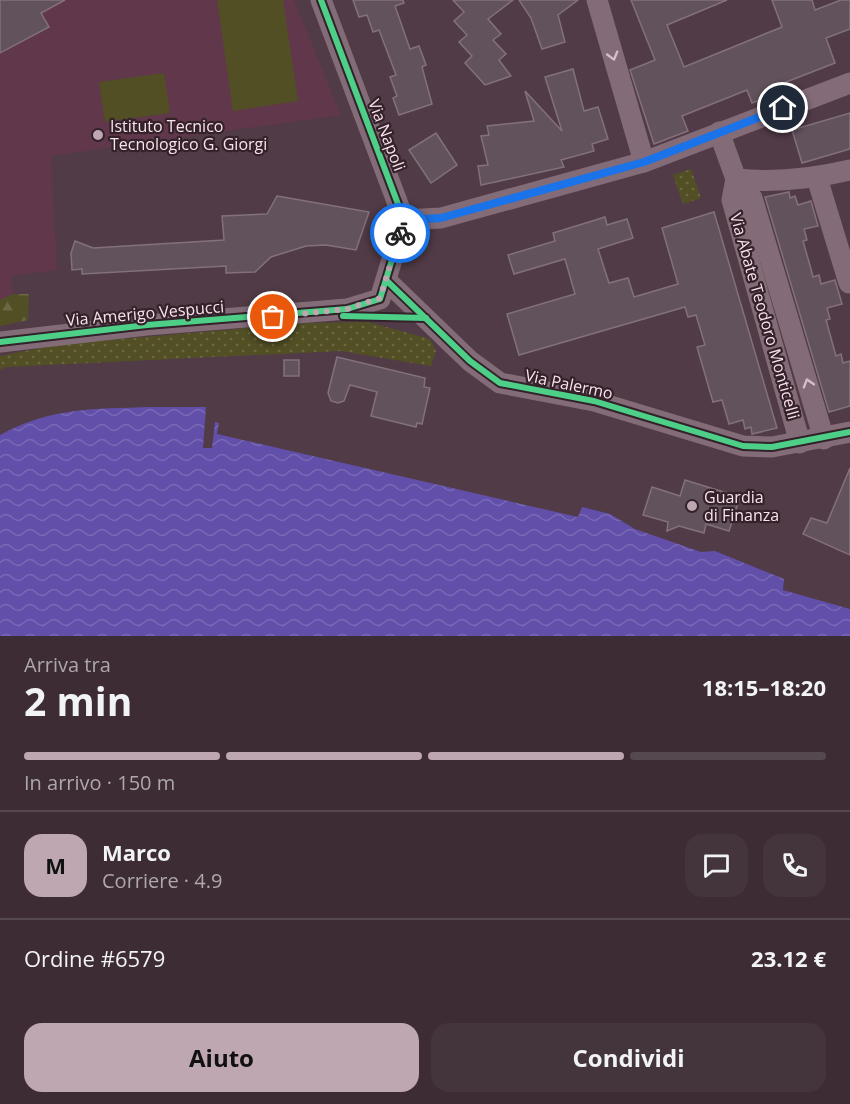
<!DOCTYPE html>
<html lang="it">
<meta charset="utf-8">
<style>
:root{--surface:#3d2c34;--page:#44343c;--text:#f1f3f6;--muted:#ada7ac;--line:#56484f;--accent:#bfa7b2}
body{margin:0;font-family:"Open Sans",sans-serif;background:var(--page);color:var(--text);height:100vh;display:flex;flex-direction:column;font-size:22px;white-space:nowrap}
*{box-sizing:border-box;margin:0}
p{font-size:20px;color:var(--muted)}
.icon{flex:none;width:33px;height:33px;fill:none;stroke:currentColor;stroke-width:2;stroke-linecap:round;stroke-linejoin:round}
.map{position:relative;height:636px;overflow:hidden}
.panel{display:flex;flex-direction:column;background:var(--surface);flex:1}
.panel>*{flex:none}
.pin{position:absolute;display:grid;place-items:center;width:51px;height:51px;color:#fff;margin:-26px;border:3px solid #fff;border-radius:50%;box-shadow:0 2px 6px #0007}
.courier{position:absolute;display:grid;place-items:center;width:60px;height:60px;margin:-30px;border:4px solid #1a73e8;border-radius:50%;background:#fff;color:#222;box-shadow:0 2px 8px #0007}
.overview em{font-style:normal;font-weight:700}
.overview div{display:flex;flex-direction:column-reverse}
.overview{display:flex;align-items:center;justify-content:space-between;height:102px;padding:0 24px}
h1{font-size:39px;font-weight:700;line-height:45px}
.bar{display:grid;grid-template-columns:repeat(4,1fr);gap:9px 6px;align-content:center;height:72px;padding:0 24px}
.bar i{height:8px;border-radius:4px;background:var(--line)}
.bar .current{background:var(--accent)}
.bar p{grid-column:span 4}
.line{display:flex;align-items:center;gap:15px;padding:0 24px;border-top:2px solid var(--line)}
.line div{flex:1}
.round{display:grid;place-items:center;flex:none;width:63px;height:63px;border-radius:18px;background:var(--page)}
.primary-button{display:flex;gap:12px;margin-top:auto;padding:12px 24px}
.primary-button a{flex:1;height:69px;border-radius:18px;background:var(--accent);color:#111;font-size:24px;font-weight:700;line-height:69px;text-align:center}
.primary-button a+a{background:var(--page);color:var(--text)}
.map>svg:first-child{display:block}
</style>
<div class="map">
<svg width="850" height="636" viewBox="0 0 850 636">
<defs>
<pattern id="grass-dots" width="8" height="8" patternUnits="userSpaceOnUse" patternTransform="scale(1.5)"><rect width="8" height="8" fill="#524f24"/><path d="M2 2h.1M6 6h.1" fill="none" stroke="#6c6844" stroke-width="1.8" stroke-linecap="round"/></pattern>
<pattern id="forest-firs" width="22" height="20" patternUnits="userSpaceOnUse" patternTransform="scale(1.5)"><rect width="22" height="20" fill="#524f24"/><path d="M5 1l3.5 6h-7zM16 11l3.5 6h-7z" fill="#6c6844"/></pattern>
<pattern id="water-waves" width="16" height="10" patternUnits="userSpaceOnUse" patternTransform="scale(1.5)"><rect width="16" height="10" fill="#624fa9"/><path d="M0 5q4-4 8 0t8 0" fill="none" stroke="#7968b5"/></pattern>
</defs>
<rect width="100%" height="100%" fill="#513b46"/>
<polygon fill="#61374c" points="0,0 294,0 341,115 51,156 57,270 11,276 13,294 0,300"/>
<g fill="url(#grass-dots)">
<polygon points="691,169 701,198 683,204 673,175"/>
<polygon points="368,322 430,339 436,351 431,366 341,351 6,367 0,370 0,356 61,344 310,323"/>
</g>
<polygon fill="url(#forest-firs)" points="13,294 29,294 28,320 0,326 0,300"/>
<g fill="#524f24">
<polygon points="217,0 283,0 298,101 233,111"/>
<polygon points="164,73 170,113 105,122 99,82"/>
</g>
<path fill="url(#water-waves)" d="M151 407H206L203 448H212L215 422 219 423 217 434 578 517 582 507 610 514 635 529 701 552 715 551 784 579 783 590 850 609V636H0V435C52 407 93 409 151 407Z"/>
<g fill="#62525c" stroke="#82717c" stroke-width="1.5">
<polygon points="0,0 65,0 41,13 49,27 0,53"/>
<polygon points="353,0 403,0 404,3 395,6 410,49 419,46 426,65 422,67 432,104 399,115 393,98 397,96 390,77 396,75 379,30 373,32 367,15 359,17"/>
<polygon points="453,0 513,0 488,19 501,34 493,40 506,54 499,60 511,76 485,85 465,63 472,56 459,42 467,35 454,21 464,12"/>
<polygon points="519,0 578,0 558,15 565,42 542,49 531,18"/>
<polygon points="631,0 727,0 667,25 684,67 782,27 772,0 812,0 815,10 841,0 850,0 850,29 826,38 835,63 776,86 778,93 752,103 747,90 682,116 688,131 654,144 630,70 655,60"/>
<polygon points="573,69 584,111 598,107 608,139 592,144 594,151 561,160 564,167 481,185 478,166 488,165 481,136 489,135 487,126 534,121 525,91 562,131 545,77"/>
<polygon points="850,113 850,149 802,163 792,130"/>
<polygon points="436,133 457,165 431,183 409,150"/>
<polygon points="789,192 790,198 795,196 798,205 811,201 818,226 804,229 807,240 803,241 811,269 813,277 819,275 821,284 835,280 842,304 827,308 830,319 826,320 836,356 841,354 843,363 850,361 850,406 829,412 765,197"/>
<polygon points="277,196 369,212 356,250 326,245 306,246 271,257 255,272 226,273 226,266 82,274 82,269 72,270 71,253 75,241 93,248 224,240 222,216 267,214"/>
<polygon points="714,212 777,428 752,434 751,427 745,429 743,420 729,424 722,400 713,402 697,347 705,345 696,315 688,317 685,307 519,355 507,314 575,294 565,259 514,274 508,255 555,241 553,233 589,222 605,217 607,225 627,219 633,238 598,249 609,283 628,278 634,297 678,284 662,228"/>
<polygon points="337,357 425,378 424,387 430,388 422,424 417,423 416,427 371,416 377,392 350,385 344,401 338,403 331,401 328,393"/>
<rect x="284" y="360" width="15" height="16"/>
<polygon points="850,468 850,555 803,534 811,518 827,523"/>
<polygon points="685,480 740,497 729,531 706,524 704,533 679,526 667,531 668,522 643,515 652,487 680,496"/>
</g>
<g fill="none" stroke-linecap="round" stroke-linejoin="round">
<g stroke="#836c78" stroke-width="21">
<polyline points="597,0 644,162"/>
<polyline points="719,132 736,179 752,198 824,439"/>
<polyline points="817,178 849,283"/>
<polyline points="736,179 732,200 800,443"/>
<path d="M736 179C775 183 812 179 850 170"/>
<polyline points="404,220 441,218 644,162 850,83"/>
<polyline points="387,281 470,361 500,383 594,401 743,446 772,447 850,432"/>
<polyline points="0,342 147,325 347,309 380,299 404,220 321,0"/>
</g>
<g stroke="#33222a" stroke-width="10">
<g id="cycleway">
<polyline points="387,281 470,361 500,383 594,401 743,446 772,447 850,432"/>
<polyline points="343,316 426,318"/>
<polyline points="0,342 147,325 347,309 380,299 404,220 321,0"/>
</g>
</g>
<use href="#cycleway" stroke="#4dcf88" stroke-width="6"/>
</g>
<defs><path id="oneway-chevron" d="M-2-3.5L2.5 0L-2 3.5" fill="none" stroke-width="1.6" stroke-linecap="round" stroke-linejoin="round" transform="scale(1.5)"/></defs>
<g stroke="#d6bec9">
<use href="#oneway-chevron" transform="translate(613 56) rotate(74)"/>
<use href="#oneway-chevron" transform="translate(808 383) rotate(-107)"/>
</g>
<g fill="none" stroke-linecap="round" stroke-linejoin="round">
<polyline stroke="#bfa7b2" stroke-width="6" stroke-dasharray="0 10.8" points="273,317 347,309 380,298 400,233"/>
<polyline stroke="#1a73e8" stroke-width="8" points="400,233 405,220 441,218 644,162 783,108"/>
</g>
<g fill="#bfa7b2" stroke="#33222a" stroke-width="2">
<circle cx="98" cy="135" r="6"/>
<circle cx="692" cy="506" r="6"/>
</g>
<g text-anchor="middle" stroke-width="4.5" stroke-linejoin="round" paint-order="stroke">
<g font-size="16" fill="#fae1ec" stroke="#33222a" text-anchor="start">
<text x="110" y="132">Istituto Tecnico<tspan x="110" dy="18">Tecnologico G. Giorgi</tspan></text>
<text x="704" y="503">Guardia<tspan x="704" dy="18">di Finanza</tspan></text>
</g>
<g font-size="16" fill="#fae1ec" stroke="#33222a">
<text transform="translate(387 135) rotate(69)" y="6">Via Napoli</text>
<text transform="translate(145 313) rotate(-5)" y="6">Via Amerigo Vespucci</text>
<text transform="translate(765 316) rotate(74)" y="6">Via Abate Teodoro Monticelli</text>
<text transform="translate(569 384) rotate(12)" y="6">Via Palermo</text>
</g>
</g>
</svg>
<div class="pin" style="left:273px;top:317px;background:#ea580c"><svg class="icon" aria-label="bag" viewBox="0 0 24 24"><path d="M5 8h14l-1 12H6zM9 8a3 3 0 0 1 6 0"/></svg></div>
<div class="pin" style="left:783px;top:108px;background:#1f2937"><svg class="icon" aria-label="home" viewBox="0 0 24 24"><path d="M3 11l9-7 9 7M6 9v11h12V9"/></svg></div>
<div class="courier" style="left:400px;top:233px"><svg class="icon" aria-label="bike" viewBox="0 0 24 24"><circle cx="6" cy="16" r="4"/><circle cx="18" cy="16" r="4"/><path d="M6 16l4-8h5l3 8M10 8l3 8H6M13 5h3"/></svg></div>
</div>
<section class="panel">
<div class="overview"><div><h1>2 min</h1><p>Arriva tra</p></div><em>18:15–18:20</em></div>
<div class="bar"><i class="current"></i><i class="current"></i><i class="current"></i><i></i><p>In arrivo · 150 m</p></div>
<div class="line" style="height:108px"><b class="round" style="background:var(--accent);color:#111">M</b><div><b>Marco</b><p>Corriere · 4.9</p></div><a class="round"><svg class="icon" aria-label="chat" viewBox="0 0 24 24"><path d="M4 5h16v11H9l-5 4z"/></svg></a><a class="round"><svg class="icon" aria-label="phone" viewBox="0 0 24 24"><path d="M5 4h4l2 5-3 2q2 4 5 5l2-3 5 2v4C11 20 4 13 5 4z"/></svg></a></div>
<div class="line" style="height:78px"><div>Ordine #6579</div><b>23.12 €</b></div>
<div class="primary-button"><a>Aiuto</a><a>Condividi</a></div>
</section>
